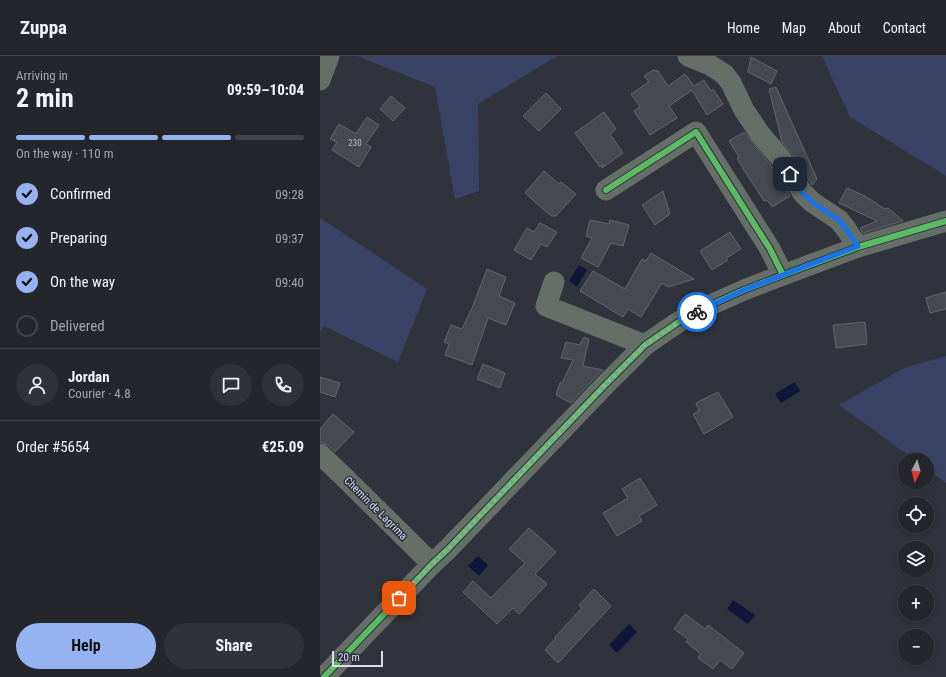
<!DOCTYPE html>
<meta charset="utf-8">
<style>
:root{--surface:#24262c;--page:#303238;--text:#f1f3f6;--muted:#a3a5a9;--line:#414348;--accent:#95b2f1}
body{margin:0;font-family:"Roboto Condensed",sans-serif;background:var(--page);color:var(--text);height:100vh;display:flex;flex-direction:column;font-size:15px;white-space:nowrap}
*{box-sizing:border-box;margin:0}
p{font-size:13px;color:var(--muted)}
.icon{flex:none;width:22px;height:22px;fill:none;stroke:currentColor;stroke-width:2;stroke-linecap:round;stroke-linejoin:round}
.map{position:relative;flex:1;overflow:hidden}
.details{display:flex;flex-direction:column;background:var(--surface);width:320px}
.details>*{flex:none}
.needle{width:26px;rotate:186deg}
.buttons{position:absolute;left:578px;top:397px;display:grid;gap:8px}
.buttons a{display:grid;place-items:center;width:36px;height:36px;border-radius:50%;background:var(--surface);box-shadow:0 2px 6px #0003,0 0 0 1px var(--line);font-size:20px}
.scale{position:absolute;left:12px;bottom:10px;width:51px;box-sizing:border-box;padding-left:4px;border:2px solid #dcdfea;border-top:0;font-size:11px;line-height:14px;white-space:nowrap;color:#dcdfea;-webkit-text-stroke:3px #2b3040;paint-order:stroke}
.pin{position:absolute;display:grid;place-items:center;width:34px;height:34px;color:#fff;margin:-17px;border-radius:8px;box-shadow:0 2px 6px #0006}
.courier{position:absolute;display:grid;place-items:center;width:40px;height:40px;margin:-20px;border:3px solid #1a73e8;border-radius:50%;background:#fff;color:#222;box-shadow:0 1px 5px #0007}
.summary em{font-style:normal;font-weight:700}
.summary div{display:flex;flex-direction:column-reverse}
.summary{display:flex;align-items:center;justify-content:space-between;height:68px;padding:0 16px}
h1{font-size:26px;font-weight:700;line-height:30px}
.bar{display:grid;grid-template-columns:repeat(4,1fr);gap:6px 4px;align-content:center;height:48px;padding:0 16px}
.bar i{height:5px;border-radius:3px;background:var(--line)}
.bar .active{background:var(--accent)}
.bar p{grid-column:span 4}
.line{display:flex;align-items:center;gap:10px;padding:0 16px;border-top:1px solid var(--line)}
.line div{flex:1}
.round{display:grid;place-items:center;flex:none;width:42px;height:42px;border-radius:21px;background:var(--page)}
ol{padding:0 16px;list-style:none}
li{display:flex;align-items:center;gap:12px;height:44px}
li p{margin-inline-start:auto}
li .icon{padding:4px;border-radius:50%;background:var(--accent);color:#111;stroke-width:4}
li:last-child{color:var(--muted)}
li i{width:22px;height:22px;border:2px solid var(--line);border-radius:50%}
.action{display:flex;gap:8px;margin-top:auto;padding:8px 16px}
.action a{flex:1;height:46px;border-radius:24px;background:var(--accent);color:#111;font-size:16px;font-weight:700;line-height:46px;text-align:center}
.action a+a{background:var(--page);color:var(--text)}
header{display:flex;align-items:center;gap:24px;box-sizing:border-box;height:56px;padding:0 20px;background:var(--surface);border-bottom:1px solid var(--line)}
header strong{font-size:19px}
nav{display:flex;gap:22px;margin-inline-start:auto;font-size:14px}
main{display:flex;flex:1;min-height:0}
.map>svg:first-child{display:block}
</style>
<header>
<strong>Zuppa</strong>
<nav><a>Home</a><a>Map</a><a>About</a><a>Contact</a></nav>
</header>
<main>
<section class="details">
<div class="summary"><div><h1>2 min</h1><p>Arriving in</p></div><em>09:59–10:04</em></div>
<div class="bar"><i class="active"></i><i class="active"></i><i class="active"></i><i></i><p>On the way · 110 m</p></div>
<ol>
<li><svg class="icon" aria-label="check" viewBox="0 0 24 24"><path d="M5 12l5 5 9-10"/></svg>Confirmed<p>09:28</p></li>
<li><svg class="icon" aria-label="check" viewBox="0 0 24 24"><path d="M5 12l5 5 9-10"/></svg>Preparing<p>09:37</p></li>
<li><svg class="icon" aria-label="check" viewBox="0 0 24 24"><path d="M5 12l5 5 9-10"/></svg>On the way<p>09:40</p></li>
<li><i></i>Delivered</li>
</ol>
<div class="line" style="height:72px"><a class="round"><svg class="icon" aria-label="person" viewBox="0 0 24 24"><circle cx="12" cy="8" r="4"/><path d="M4 21q1-7 8-7t8 7"/></svg></a><div><b>Jordan</b><p>Courier · 4.8</p></div><a class="round"><svg class="icon" aria-label="chat" viewBox="0 0 24 24"><path d="M4 5h16v11H9l-5 4z"/></svg></a><a class="round"><svg class="icon" aria-label="phone" viewBox="0 0 24 24"><path d="M5 4h4l2 5-3 2q2 4 5 5l2-3 5 2v4C11 20 4 13 5 4z"/></svg></a></div>
<div class="line" style="height:52px"><div>Order #5654</div><b>€25.09</b></div>
<div class="action"><a>Help</a><a>Share</a></div>
</section>
<div class="map">
<svg width="626" height="621" viewBox="0 0 626 621">
<rect width="100%" height="100%" fill="#30333b"/>
<g fill="#394366">
<polygon points="37,0 237,0 158,48 159,135 135,143 115,31"/>
<polygon points="502,0 626,0 626,120 530,61"/>
<polygon points="0,162 107,233 78,306 4,270 0,276"/>
<polygon points="626,300 626,427 607,413 607,404 595,404 519,349 584,312"/>
</g>
<g fill="#0f1639">
<polygon points="259,209 267,214 257,231 249,225"/>
<polygon points="475,326 480,335 461,347 455,338"/>
<polygon points="158,500 168,509 159,520 148,510"/>
<polygon points="413,544 435,559 428,568 407,553"/>
<polygon points="309,568 317,576 297,597 289,589"/>
</g>
<g fill="#464950" stroke="#63666d">
<polygon points="431,1 457,15 451,28 428,16"/>
<polygon points="333,14 338,15 348,30 365,18 374,30 384,24 391,35 393,33 403,48 387,59 372,34 349,50 357,62 330,79 314,55 320,51 311,38 329,26 324,20"/>
<polygon points="456,31 497,123 492,129 473,99 462,86 449,33"/>
<polygon points="226,37 241,53 219,75 203,60"/>
<polygon points="71,40 85,52 73,65 60,53"/>
<polygon points="284,56 296,73 290,78 303,97 282,112 283,108 280,111 255,77"/>
<polygon points="47,61 59,69 46,88 51,91 39,111 12,94 17,86 10,83 19,68 36,78"/>
<polygon points="424,76 450,108 470,140 452,151 447,144 444,145 422,111 417,102 419,101 409,85"/>
<polygon points="224,115 239,128 241,126 256,138 236,160 231,160 205,137"/>
<polygon points="527,132 545,140 565,153 568,152 583,165 543,177 540,172 557,165 519,147"/>
<polygon points="343,135 350,158 335,169 322,149"/>
<polygon points="270,164 289,168 290,164 309,169 303,190 291,187 278,211 261,202 272,182 266,180"/>
<polygon points="220,167 237,176 227,191 221,188 211,204 194,194 207,172 214,176"/>
<polygon points="410,176 421,193 406,202 408,204 392,214 380,195"/>
<polygon points="331,197 374,223 348,231 342,227 321,261 308,253 303,261 260,235 273,215 305,233 322,203 326,205"/>
<polygon points="167,213 186,221 179,240 195,247 186,269 168,262 152,309 125,299 129,288 124,286 131,269 142,273 152,252"/>
<polygon points="626,236 626,253 610,257 606,242"/>
<polygon points="545,266 547,288 516,292 513,269"/>
<polygon points="264,281 269,283 263,310 283,314 251,347 236,339 240,327 242,327 253,304 241,302 246,286 260,289"/>
<polygon points="163,308 185,317 180,332 157,323"/>
<polygon points="0,321 20,327 15,341 0,336"/>
<polygon points="398,336 413,361 384,378 373,358 379,355 376,347"/>
<polygon points="13,358 34,376 15,396 8,389 0,386 0,373"/>
<polygon points="320,422 337,449 319,460 322,465 297,480 283,457 308,442 302,433"/>
<polygon points="209,472 236,496 215,518 227,528 199,558 193,552 177,568 143,536 153,525 171,542 205,507 189,493"/>
<polygon points="274,533 291,550 238,607 225,594 236,582 235,581 262,552 259,549"/>
<polygon points="365,558 385,573 388,569 424,597 412,613 400,604 393,613 378,602 381,598 366,586 368,583 354,573"/>
</g>
<g fill="none" stroke-linecap="round" stroke-linejoin="round">
<g stroke="#666f67" stroke-width="21">
<polyline points="368,0 390,9 404,18 411,27 424,54 440,78 463,105 482,136 492,146 519,164 526,173 538,191"/>
<polyline points="0,24 9,0"/>
<polyline points="286,134 376,76 450,193 463,219"/>
<polyline points="234,226 226,250 325,289"/>
<polyline points="0,398 25,422 112,508"/>
<polyline points="4,621 112,508 128,493 285,329 325,289 357,267 377,255 424,234 463,219 538,191 626,165"/>
</g>
<g stroke="#2b3040" stroke-width="8">
<g id="cycleway">
<polyline points="286,134 376,76 450,193 463,219"/>
<polyline points="4,621 112,508 128,493 285,329 325,289 357,267 377,255 424,234 463,219 538,191 626,165"/>
</g>
</g>
<use href="#cycleway" stroke="#5cba63" stroke-width="6"/>
</g>
<g fill="none" stroke-linecap="round" stroke-linejoin="round">
<polyline stroke="#a0a3ad" stroke-width="4" stroke-dasharray="0 7.2" points="79,542 112,508 128,493 285,329 325,289 358,267 377,256"/>
<polyline stroke="#1a73e8" stroke-width="5" points="377,256 424,234 538,190 526,173 519,164 492,146 482,136 470,118"/>
</g>
<g text-anchor="middle" stroke-width="3" stroke-linejoin="round" paint-order="stroke">
<g font-size="9" fill="#b6bac4">
<text x="35" y="90">230</text>
</g>
<g font-size="11" fill="#dcdfea" stroke="#2b3040">
<text transform="translate(56 452) rotate(45)" y="4">Chemin de Lagrima</text>
</g>
</g>
</svg>
<div class="buttons">
<a><svg class="needle" viewBox="-14 -14 28 28"><path d="M0-13l5 13h-10z" fill="#e53935"/><path d="M0 13l5-13h-10z" fill="#a3a5a9"/></svg></a>
<a><svg class="icon" aria-label="locate" viewBox="0 0 24 24"><circle cx="12" cy="12" r="6"/><path d="M12 2v4M12 18v4M2 12h4M18 12h4"/></svg></a>
<a><svg class="icon" aria-label="layers" viewBox="0 0 24 24"><path d="M12 4l9 5-9 5-9-5zM3 14l9 5 9-5"/></svg></a>
<a>+</a>
<a>−</a>
</div>
<div class="scale">20 m</div>
<div class="pin" style="left:79px;top:542px;background:#ea580c"><svg class="icon" aria-label="bag" viewBox="0 0 24 24"><path d="M5 8h14l-1 12H6zM9 8a3 3 0 0 1 6 0"/></svg></div>
<div class="pin" style="left:470px;top:118px;background:#1f2937"><svg class="icon" aria-label="home" viewBox="0 0 24 24"><path d="M3 11l9-7 9 7M6 9v11h12V9"/></svg></div>
<div class="courier" style="left:377px;top:256px"><svg class="icon" aria-label="bike" viewBox="0 0 24 24"><circle cx="6" cy="16" r="4"/><circle cx="18" cy="16" r="4"/><path d="M6 16l4-8h5l3 8M10 8l3 8H6M13 5h3"/></svg></div>
</div>
</main>
